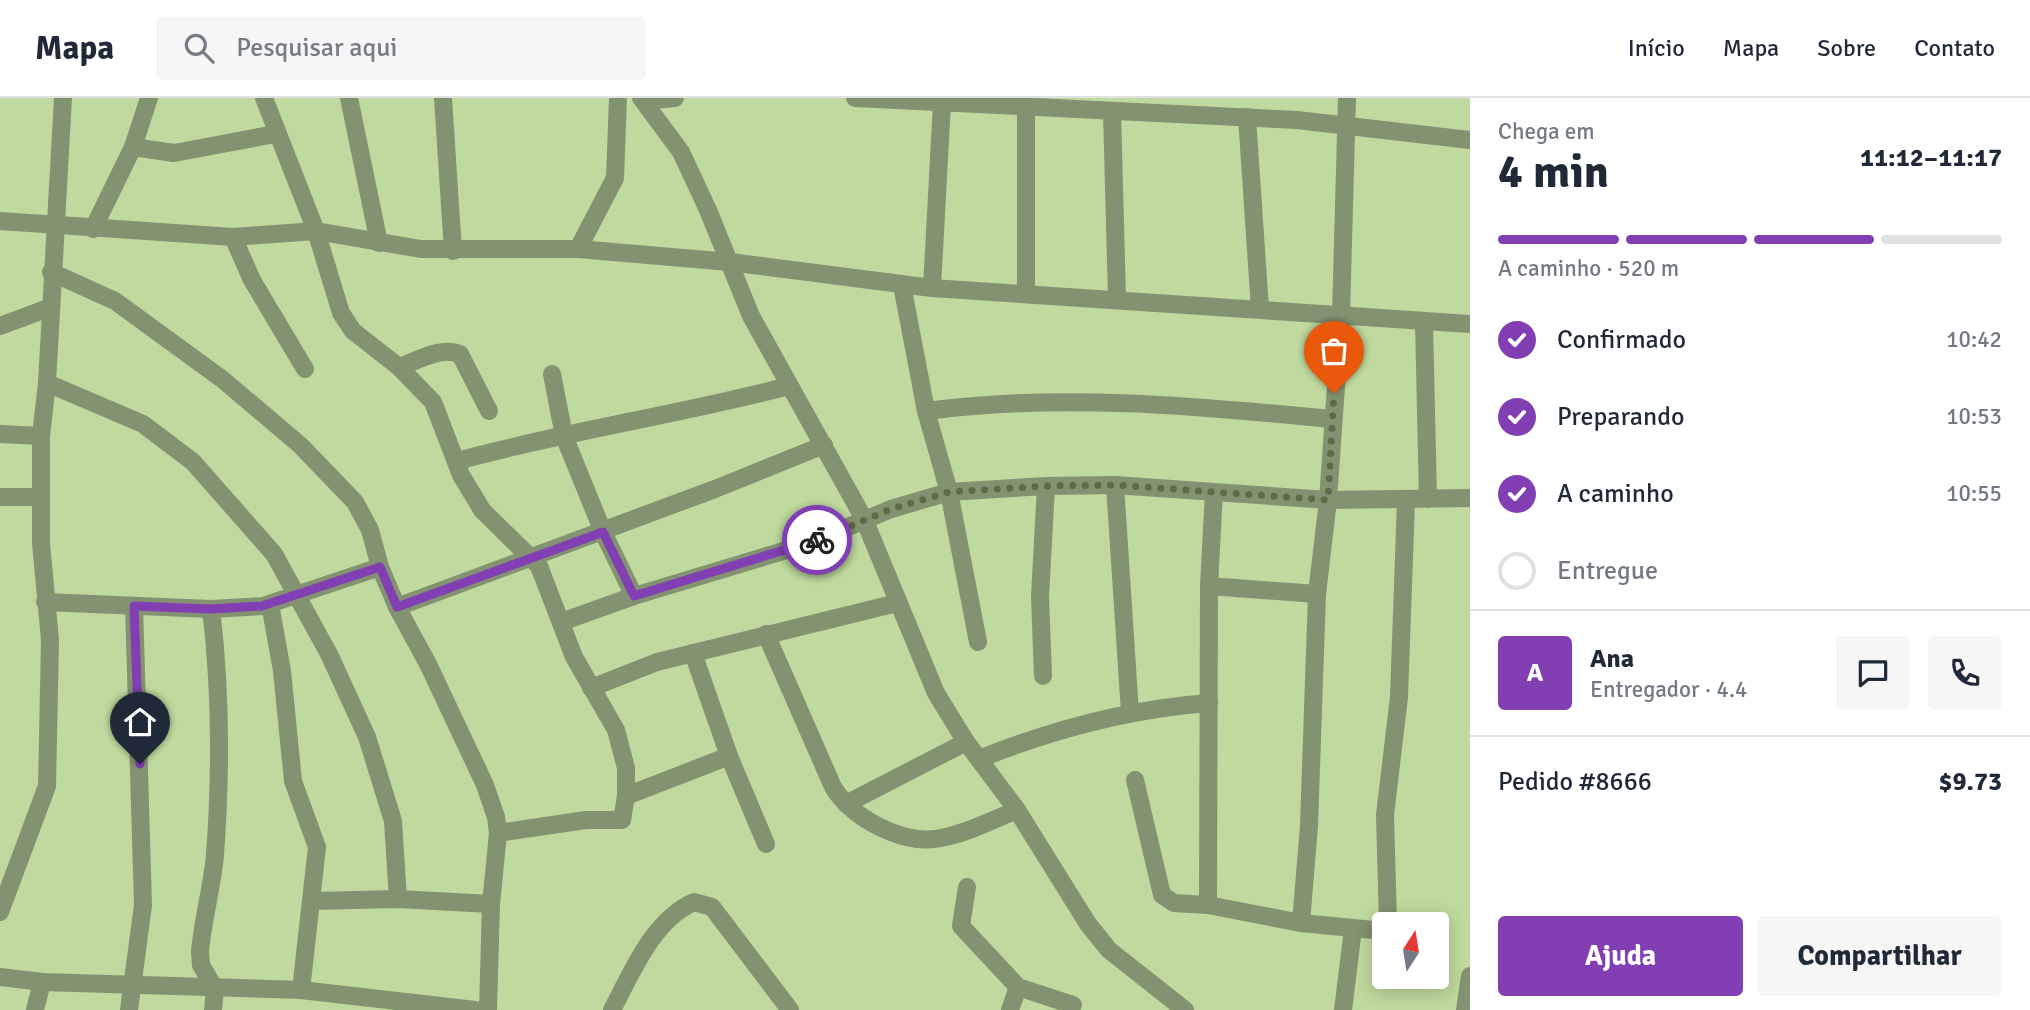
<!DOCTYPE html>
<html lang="pt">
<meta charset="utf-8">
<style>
:root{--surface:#fff;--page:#f6f6f7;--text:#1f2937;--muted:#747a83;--line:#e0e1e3;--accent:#823fb3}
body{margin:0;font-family:Signika,sans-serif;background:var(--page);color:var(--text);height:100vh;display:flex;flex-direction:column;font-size:26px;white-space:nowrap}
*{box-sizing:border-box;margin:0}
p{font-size:23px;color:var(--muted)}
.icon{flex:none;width:38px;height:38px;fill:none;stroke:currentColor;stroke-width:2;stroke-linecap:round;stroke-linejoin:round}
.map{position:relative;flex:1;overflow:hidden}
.panel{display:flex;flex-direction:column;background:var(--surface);width:560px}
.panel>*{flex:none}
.needle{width:46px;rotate:12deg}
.tools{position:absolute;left:1372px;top:814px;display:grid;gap:14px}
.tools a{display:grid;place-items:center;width:77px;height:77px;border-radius:7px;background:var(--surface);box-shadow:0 4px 18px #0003;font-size:35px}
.pin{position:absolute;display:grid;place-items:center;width:60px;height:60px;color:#fff;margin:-72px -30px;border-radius:50% 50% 50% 0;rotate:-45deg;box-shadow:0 0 7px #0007}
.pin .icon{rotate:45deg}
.courier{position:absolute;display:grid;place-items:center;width:70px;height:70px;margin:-35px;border:5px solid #823fb3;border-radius:50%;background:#fff;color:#222;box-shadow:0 2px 9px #0007}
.summary em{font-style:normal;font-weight:700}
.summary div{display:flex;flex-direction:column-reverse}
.summary{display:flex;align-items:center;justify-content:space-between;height:119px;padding:0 28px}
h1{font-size:46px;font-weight:700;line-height:52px}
.bar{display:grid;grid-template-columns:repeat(4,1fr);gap:10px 7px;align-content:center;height:84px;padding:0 28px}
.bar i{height:9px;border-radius:5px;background:var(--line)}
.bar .selected{background:var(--accent)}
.bar p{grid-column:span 4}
.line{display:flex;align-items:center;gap:18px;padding:0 28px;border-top:2px solid var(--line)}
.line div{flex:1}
.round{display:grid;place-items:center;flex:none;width:74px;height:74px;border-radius:7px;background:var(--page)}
ol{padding:0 28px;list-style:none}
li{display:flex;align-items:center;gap:21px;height:77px}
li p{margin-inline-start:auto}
li .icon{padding:7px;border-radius:50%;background:var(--accent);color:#fff;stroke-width:4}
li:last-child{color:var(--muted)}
li i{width:38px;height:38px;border:4px solid var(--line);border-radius:50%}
.action{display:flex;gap:14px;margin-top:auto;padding:14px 28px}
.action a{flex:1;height:80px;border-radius:7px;background:var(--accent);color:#fff;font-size:28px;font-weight:700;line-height:80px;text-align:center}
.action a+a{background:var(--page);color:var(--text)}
header{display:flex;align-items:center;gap:42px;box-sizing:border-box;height:98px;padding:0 35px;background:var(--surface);border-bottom:2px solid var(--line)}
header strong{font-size:33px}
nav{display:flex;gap:38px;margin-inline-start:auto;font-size:24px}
.search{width:490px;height:63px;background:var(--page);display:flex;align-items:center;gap:18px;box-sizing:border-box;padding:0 24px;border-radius:7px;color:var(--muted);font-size:26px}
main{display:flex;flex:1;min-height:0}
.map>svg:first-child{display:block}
</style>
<header>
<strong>Mapa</strong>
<div class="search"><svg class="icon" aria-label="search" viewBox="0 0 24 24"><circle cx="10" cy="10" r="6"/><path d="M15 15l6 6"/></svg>Pesquisar aqui</div>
<nav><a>Início</a><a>Mapa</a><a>Sobre</a><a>Contato</a></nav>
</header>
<main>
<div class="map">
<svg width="1470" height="912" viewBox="0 0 1470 912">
<rect width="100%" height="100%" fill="#bfd99e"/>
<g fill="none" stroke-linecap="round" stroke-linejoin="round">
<g stroke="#839271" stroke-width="18">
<polyline points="264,0 316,133 341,215 353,233 399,269 433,304 461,377 482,412 539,468 574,559 616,632 626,670 626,698 622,722 586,722 498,735"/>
<polyline points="349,0 379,145"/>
<polyline points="443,0 453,153"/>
<polyline points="641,0 681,54 708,112 751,218 864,421 936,595 966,644 1017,712 1088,826 1109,852 1185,912"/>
<polyline points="855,0 1297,22 1470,42"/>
<polyline points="644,3 675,0"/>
<polyline points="1026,9 1026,195"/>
<polyline points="1112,13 1117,200"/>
<polyline points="1247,19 1260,211"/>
<polyline points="133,49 174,55 275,36"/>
<polyline points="0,123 233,139 316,133 421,151 578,151 730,164 932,190 1470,226"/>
<polyline points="93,131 133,49 149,0"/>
<polyline points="233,139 252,182 305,271"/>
<polyline points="578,151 615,80 618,0"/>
<polyline points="51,174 115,203 222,281 300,347 355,404 370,432 380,469 397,509 428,566 485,687 496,719 498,735 491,806 488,912"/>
<polyline points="902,187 926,313 949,394 978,544"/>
<polyline points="932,190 942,5"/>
<polyline points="1424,224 1428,401"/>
<polyline points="0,228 51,209"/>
<path d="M399 269C417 263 441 248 460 256L489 313"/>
<polyline points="552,276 564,338 603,434 634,498"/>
<polyline points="47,285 143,326 193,364 274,456 329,556 367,639 393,723 398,801"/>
<path d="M926 313C1061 295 1197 308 1332 321"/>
<polyline points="0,336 41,338"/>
<path d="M457 363C566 333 679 317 789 288"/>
<polyline points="1115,387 1130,615"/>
<polyline points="1214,394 1209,488 1208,807 1301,825 1384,833"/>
<polyline points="0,399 39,399"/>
<polyline points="1209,488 1317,496"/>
<polyline points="45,504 211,511 263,508 380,469"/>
<polyline points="270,506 282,573 293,683 317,749 301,892"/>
<polyline points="397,509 715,391 824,347"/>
<path d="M211 511C221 593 221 675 215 757 212 789 203 821 200 853L201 867 215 891 213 912"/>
<polyline points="561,524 634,498 810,445 891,411 949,394 1046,388 1115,387 1328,402 1470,400"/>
<path d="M766 536 833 689C852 720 903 748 941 740 967 735 993 722 1017 712"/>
<polyline points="1043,578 1040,499 1046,388"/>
<polyline points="591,590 657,564 897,505"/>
<polyline points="729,658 766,746"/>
<path d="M979 661C1054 631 1128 611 1209 605"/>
<polyline points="1135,682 1162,797 1174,805 1208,807"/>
<polyline points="626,698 729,658 693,555"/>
<polyline points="846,706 966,644"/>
<polyline points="967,789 961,828 1018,889 1010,912"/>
<polyline points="312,803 398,801 491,806"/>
<polyline points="0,814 47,688 50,542 41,445 41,338 47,285 63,0"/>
<polyline points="1301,825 1309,728 1317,496 1328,402 1341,217 1347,0"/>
<polyline points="1388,826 1385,717 1399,599 1406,403"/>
<polyline points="0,879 42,884 301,892 475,912"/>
<polyline points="1018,889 1073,907"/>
<polyline points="35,912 42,884"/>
<polyline points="129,912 143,807 134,508"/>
<path d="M612 912C632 874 653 822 694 804L712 809 790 912"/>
<polyline points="1343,912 1353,831"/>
<polyline points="1465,912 1470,878"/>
</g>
</g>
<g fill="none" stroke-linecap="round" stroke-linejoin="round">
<polyline stroke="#5d6c48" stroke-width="7" stroke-dasharray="0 12.6" points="817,442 891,411 949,394 1046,388 1115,387 1328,402 1334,295"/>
<polyline stroke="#823fb3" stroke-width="9" points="140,666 134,508 211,511 262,508 380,469 397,509 603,434 634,498 817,442"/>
</g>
</svg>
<div class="tools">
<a><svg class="needle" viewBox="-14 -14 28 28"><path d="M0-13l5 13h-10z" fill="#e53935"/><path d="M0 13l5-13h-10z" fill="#747a83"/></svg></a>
</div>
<div class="pin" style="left:1334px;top:295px;background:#ea580c"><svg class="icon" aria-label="bag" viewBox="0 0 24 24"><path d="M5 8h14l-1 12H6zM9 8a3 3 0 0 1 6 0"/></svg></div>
<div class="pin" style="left:140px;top:666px;background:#1f2937"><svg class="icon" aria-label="home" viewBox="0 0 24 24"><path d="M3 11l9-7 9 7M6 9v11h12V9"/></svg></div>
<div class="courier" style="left:817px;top:442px"><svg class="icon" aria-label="bike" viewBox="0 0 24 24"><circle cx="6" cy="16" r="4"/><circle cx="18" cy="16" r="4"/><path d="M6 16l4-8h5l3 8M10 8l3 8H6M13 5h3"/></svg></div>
</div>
<section class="panel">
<div class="summary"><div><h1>4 min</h1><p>Chega em</p></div><em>11:12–11:17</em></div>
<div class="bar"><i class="selected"></i><i class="selected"></i><i class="selected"></i><i></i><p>A caminho · 520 m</p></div>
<ol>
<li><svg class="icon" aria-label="check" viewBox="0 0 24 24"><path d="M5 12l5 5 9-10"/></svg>Confirmado<p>10:42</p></li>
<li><svg class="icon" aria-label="check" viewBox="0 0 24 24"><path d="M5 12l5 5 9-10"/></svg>Preparando<p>10:53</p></li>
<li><svg class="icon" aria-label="check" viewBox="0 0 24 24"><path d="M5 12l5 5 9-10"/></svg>A caminho<p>10:55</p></li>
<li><i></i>Entregue</li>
</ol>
<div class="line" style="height:126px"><b class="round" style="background:var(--accent);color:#fff">A</b><div><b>Ana</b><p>Entregador · 4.4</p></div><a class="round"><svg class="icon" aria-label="chat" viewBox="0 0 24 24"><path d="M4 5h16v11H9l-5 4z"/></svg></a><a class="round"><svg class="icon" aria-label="phone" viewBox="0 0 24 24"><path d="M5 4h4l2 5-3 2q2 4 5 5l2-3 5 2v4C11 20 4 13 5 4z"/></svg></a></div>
<div class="line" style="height:91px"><div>Pedido #8666</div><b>$9.73</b></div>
<div class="action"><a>Ajuda</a><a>Compartilhar</a></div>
</section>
</main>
